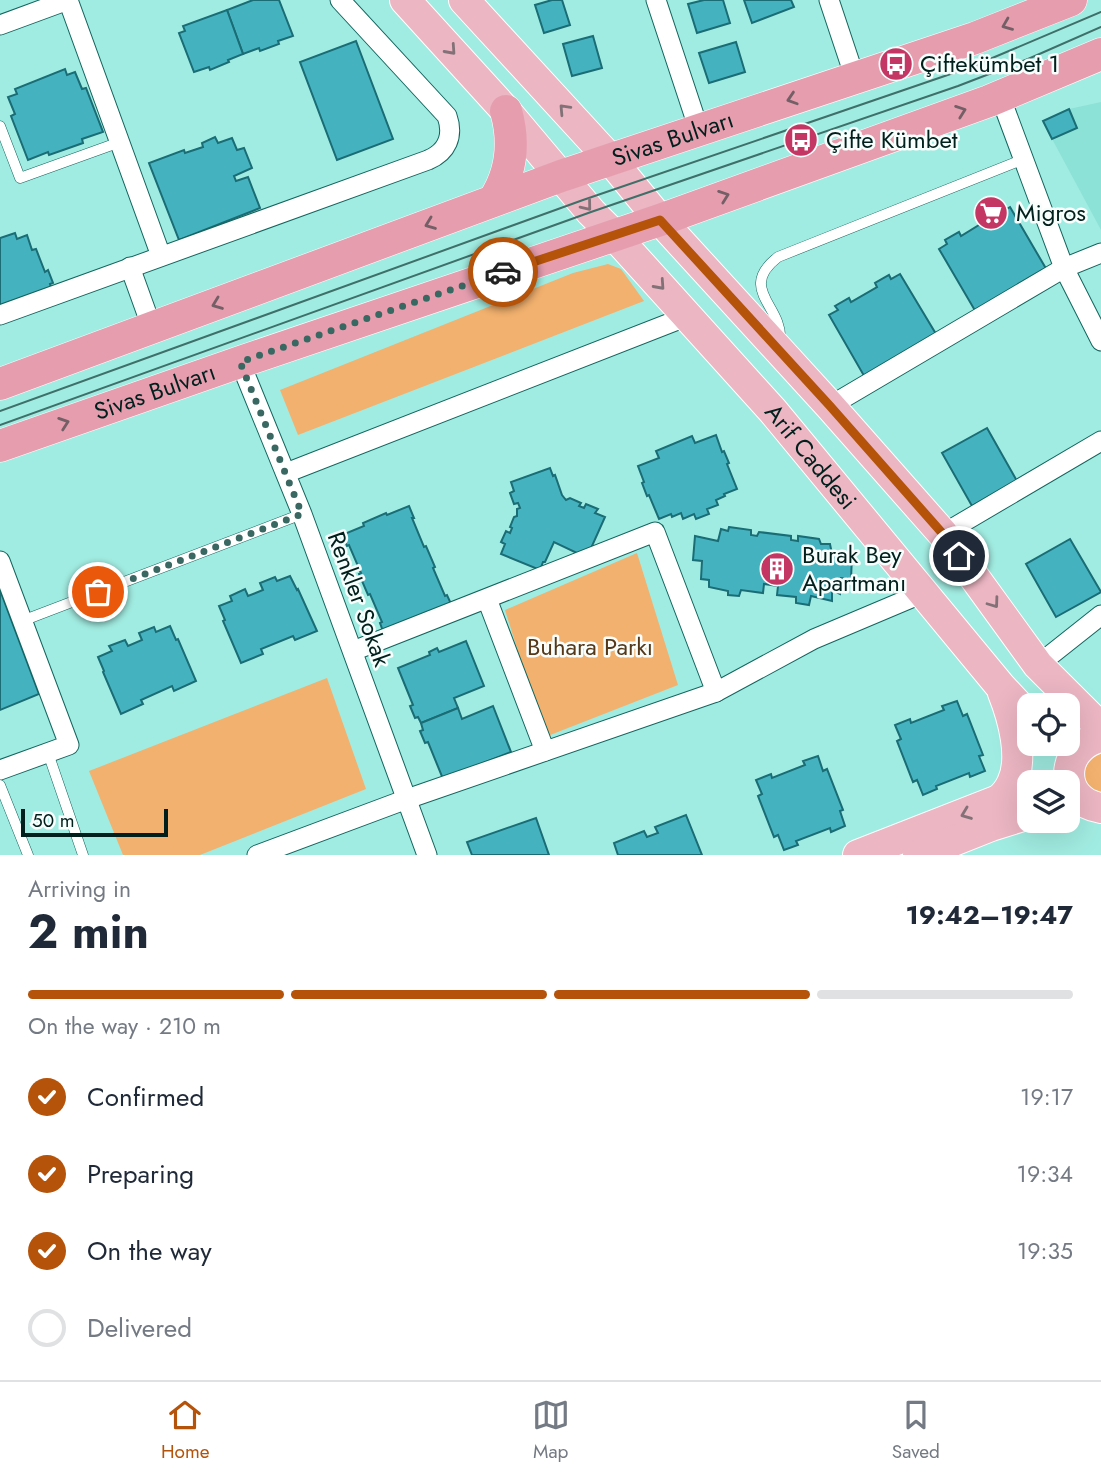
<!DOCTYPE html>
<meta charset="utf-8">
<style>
:root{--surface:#fff;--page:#f6f6f7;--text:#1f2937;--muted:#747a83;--line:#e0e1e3;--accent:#b45309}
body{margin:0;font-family:Jost,sans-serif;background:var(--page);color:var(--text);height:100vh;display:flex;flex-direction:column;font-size:26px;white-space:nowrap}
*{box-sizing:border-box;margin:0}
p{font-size:23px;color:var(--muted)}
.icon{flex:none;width:38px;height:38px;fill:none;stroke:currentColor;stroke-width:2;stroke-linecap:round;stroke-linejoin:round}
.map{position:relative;height:855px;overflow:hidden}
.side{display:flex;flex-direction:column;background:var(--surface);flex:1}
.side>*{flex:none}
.controls{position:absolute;left:1017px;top:693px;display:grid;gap:14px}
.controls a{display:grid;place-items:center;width:63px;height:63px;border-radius:14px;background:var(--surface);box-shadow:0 7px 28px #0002;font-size:35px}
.scale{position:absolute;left:21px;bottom:18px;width:147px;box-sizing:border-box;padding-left:7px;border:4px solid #01201d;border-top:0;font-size:19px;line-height:24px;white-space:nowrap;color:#01201d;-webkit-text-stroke:5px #f7fefc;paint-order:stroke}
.pin{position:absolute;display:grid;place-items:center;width:60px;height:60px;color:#fff;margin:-30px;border:4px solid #fff;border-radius:50%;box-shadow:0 2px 7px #0007}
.courier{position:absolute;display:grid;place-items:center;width:70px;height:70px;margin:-35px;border:5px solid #b45309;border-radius:50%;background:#fff;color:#222;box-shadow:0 2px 9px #0007}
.summary em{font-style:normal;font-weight:700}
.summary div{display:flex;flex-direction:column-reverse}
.summary{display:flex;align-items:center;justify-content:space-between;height:119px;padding:0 28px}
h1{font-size:46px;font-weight:700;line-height:52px}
.bar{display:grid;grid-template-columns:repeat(4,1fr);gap:10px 7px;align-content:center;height:84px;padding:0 28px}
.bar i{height:9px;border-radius:5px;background:var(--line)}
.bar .current{background:var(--accent)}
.bar p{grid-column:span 4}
ol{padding:0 28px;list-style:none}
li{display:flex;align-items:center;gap:21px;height:77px}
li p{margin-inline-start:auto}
li .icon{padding:7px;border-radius:50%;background:var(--accent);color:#fff;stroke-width:4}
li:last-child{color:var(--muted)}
li i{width:38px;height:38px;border:4px solid var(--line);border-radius:50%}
.tab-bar{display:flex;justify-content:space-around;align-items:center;height:98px;border-top:2px solid var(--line);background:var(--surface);font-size:19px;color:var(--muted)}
.tab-bar a{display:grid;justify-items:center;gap:4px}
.tab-bar .current{color:var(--accent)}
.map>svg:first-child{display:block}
</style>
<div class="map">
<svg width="1101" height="855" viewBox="0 0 1101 855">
<rect width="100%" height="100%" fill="#a1ece2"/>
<polygon fill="#8de2d7" points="1101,102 1101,230 1052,139 1043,121 1069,109"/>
<g fill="#f2b16e">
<polygon points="608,264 621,269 644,301 298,435 280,390 573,273"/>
<polygon points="637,553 678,685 545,737 505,610"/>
<polygon points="327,678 366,789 200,855 123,855 89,771"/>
<polygon points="1101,751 1101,798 1092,796 1080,774 1084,761"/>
</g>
<g fill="#45b3bf" stroke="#1a6c75" stroke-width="2">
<polygon points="253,0 279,0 293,36 278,41 279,44 260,51 259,48 243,54 227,10"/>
<polygon points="552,0 562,0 570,25 544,33 535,5"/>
<polygon points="704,0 723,0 730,23 697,33 688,4"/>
<polygon points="744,0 791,0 794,7 752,23"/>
<polygon points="227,10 243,54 228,60 229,62 210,70 209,67 194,72 179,33 185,31 183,26"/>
<polygon points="593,36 602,68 572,76 563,44"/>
<polygon points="356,41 393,139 337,160 300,62"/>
<polygon points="736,42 745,72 709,83 699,53"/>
<polygon points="65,69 67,75 75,72 82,89 86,88 103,132 82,139 83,143 49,155 48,152 28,160 11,116 15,114 8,97 17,94 15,89"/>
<polygon points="1069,109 1077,128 1052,139 1043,121"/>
<polygon points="215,137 218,143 232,138 237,150 244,148 252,168 234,176 236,181 248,177 260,208 179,240 149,163 184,150 185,153 203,147 202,143"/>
<polygon points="1010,207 1048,272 977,314 939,249 947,244 945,240 959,232 961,236 987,220 985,217 998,209 1001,212"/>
<polygon points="15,233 17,239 27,235 32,250 36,249 45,272 48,270 53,283 50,284 51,288 0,310 0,238"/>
<polygon points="900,274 939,339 867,381 829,315 838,310 835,306 849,298 851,302 877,287 875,283 889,275 891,279"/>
<polygon points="987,428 1017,481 972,506 942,453"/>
<polygon points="716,435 722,452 724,451 729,463 727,464 737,489 724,494 725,496 716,500 718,505 707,509 709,514 696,519 694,514 683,519 681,513 672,517 671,514 659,519 649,495 647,496 642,483 644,482 638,466 659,458 656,451 692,436 695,443"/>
<polygon points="550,468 553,476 555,475 562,495 566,500 570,498 581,503 579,506 584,508 586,504 598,509 595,513 605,517 588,555 579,554 554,542 545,562 543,562 540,570 501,554 505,544 501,542 506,531 510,533 512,528 510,527 514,517 517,516 517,509 520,508 518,503 514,504 510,493 514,491 511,482"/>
<polygon points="409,506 414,518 412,518 424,547 426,546 435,567 433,568 445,596 447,595 452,606 384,634 380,623 382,622 370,594 368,595 359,574 361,573 349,545 347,546 342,535 364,526 363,523 386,513 387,515"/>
<polygon points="729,527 751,530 751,535 757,536 759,532 791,536 791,540 798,541 798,536 819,539 821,544 830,544 832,554 852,556 851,579 841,578 840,594 832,590 832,601 811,596 809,605 796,603 796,597 777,595 778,586 764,584 763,593 741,590 739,596 728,595 728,591 709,587 709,580 701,579 702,561 693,560 695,536 718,541 721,529 728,531"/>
<polygon points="1070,539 1101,592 1056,617 1026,564"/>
<polygon points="290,576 297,590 298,589 317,631 295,640 293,636 261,649 263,654 241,663 223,621 225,620 219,606 232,601 230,596 245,589 248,596 263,590 260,583 275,577 277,581"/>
<polygon points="0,590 39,694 0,710"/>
<polygon points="170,626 176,640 178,639 196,681 174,691 172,686 141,700 143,704 121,714 103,672 104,671 98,657 112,651 109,646 125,640 128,646 142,640 139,633 154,627 156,632"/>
<polygon points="466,641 484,686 454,698 458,708 421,723 418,717 415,718 410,706 413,705 398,668 430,655 429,652 437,648 439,652"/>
<polygon points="957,701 963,716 967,714 983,755 979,756 985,771 970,777 969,773 936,786 937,789 923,795 917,780 913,782 897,741 901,739 895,725 910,719 911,723 944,710 942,706"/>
<polygon points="493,706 511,752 443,779 428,742 425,743 420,731 423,730 421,723 458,708 462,719"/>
<polygon points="818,756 823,771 827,769 843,810 840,811 845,826 831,832 830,828 796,841 798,845 784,850 778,835 774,837 758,796 762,794 756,780 771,774 772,778 805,765 803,761"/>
<polygon points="686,815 702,855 618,855 614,843 644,831 647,837 658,833 655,827"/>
<polygon points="536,818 549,855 472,855 467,842"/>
</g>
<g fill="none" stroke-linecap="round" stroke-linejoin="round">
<g stroke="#12655e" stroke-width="11">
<g id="service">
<polyline points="0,126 20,178 120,142"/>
<path d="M780 340C783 306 737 289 778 257L1024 159"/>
<polyline points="22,621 302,514"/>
<polyline points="48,753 83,855"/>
<polyline points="0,785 28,855"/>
</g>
</g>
<g stroke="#12655e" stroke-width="21">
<g id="minor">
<polyline points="68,0 161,256"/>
<polyline points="656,0 699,130"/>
<polyline points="829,0 855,78"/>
<polyline points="0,25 68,0"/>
<polyline points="1000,96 1064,268 1101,341"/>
<polyline points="130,267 152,328"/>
<path d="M0 315 428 160C447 152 454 136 447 116L340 0"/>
<polyline points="240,362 302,514 427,855"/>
<polyline points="830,406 1064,268 1101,253"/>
<polyline points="286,473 688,316"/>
<polyline points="943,534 1101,441"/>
<polyline points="0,561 69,745 0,770"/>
<polyline points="487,599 545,751"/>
<polyline points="353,651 655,532 716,692"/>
<polyline points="1038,665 1101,615"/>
<polyline points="257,855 407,799 716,692 814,639 923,593"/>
</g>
</g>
<g stroke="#fff" stroke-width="32">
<g id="primary">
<path id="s1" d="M405 0 506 111 591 212 614 235 773 411 1001 687 1029 717"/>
<polyline points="464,0 610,159 660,220 830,406 943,534 1038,665 1101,728"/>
<path d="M1101 737C1059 747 1058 801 1101 808"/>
<path d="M998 801C1004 796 1009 790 1012 783 1024 758 1013 718 1003 693"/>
<polyline points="858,855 1029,788"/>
<polyline points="918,855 991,826 1029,814"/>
</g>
</g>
<g stroke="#fff" stroke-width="33">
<g id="trunk">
<path d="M494 200C512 172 515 143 506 111"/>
<path id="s2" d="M0 384 561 176 975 38 1071 0"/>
<path id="s3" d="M0 446 240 362 660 220 989 101 1101 54"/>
</g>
</g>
<use href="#service" stroke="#fff" stroke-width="10"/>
<use href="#minor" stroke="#fff" stroke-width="19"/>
<use href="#primary" stroke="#ecb6c3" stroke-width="30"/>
<use href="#trunk" stroke="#e69eaf" stroke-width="32"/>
<g stroke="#3f6f69" stroke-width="2">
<polyline points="0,411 583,200 971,67 1101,12"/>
<polyline points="0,425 591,212 958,86 1028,59 1101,27"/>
</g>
</g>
<defs><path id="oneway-chevron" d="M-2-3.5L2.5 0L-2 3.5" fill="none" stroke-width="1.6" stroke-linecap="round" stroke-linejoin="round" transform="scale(1.75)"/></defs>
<g stroke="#745f66">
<use href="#oneway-chevron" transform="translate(1007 25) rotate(158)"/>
<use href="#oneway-chevron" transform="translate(792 99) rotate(162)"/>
<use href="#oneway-chevron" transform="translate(961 111) rotate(-20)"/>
<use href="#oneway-chevron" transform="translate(724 196) rotate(-20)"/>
<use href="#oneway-chevron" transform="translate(430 224) rotate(159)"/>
<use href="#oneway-chevron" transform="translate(217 304) rotate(159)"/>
<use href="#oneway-chevron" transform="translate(64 423) rotate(-19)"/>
</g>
<g stroke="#827278">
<use href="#oneway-chevron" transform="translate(451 50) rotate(48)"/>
<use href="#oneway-chevron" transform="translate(564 109) rotate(-133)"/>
<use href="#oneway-chevron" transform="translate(587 206) rotate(51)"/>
<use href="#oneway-chevron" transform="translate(660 285) rotate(48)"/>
<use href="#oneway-chevron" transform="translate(994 603) rotate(54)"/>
<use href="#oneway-chevron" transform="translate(966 814) rotate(159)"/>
</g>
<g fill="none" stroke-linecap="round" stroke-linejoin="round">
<polyline stroke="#396762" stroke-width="7" stroke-dasharray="0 12.6" points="98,592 302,514 240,362 503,272"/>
<polyline stroke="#b45309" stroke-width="9" points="503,272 660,220 830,406 943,534 959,556"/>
</g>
<defs>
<g id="bus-disc" transform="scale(1.75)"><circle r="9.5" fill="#c43664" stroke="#f7fefc"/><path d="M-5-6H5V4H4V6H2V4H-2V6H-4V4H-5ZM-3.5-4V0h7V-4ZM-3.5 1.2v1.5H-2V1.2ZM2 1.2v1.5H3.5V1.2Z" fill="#fff"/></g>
<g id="supermarket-disc" transform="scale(1.75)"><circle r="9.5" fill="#c43664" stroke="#f7fefc"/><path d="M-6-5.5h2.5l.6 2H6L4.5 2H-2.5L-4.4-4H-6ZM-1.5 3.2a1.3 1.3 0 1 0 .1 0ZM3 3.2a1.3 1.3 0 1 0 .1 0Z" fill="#fff"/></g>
<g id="building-disc" transform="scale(1.75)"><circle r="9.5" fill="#c43664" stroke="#f7fefc"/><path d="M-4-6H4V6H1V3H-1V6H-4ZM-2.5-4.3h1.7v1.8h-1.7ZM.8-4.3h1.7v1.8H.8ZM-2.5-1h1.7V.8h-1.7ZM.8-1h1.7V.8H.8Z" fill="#fff"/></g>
</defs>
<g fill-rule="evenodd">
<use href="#bus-disc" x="896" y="64"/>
<use href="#bus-disc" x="801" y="140"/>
<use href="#supermarket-disc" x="991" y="213"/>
<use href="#building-disc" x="777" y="569"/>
</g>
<g text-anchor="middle" stroke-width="5" stroke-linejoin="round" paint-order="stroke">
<g font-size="24" fill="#01201d" stroke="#f7fefc" text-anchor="start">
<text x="920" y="72">Çiftekümbet 1</text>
<text x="826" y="148">Çifte Kümbet</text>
<text x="1016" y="221">Migros</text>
<text x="802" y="563">Burak Bey<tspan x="802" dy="28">Apartmanı</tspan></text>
</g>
<g font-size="24" fill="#01201d" stroke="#f7fefc">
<text dy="8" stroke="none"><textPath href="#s2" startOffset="716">Sivas Bulvarı</textPath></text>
<text dy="8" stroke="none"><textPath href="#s3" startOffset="164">Sivas Bulvarı</textPath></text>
<text dy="8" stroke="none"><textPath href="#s1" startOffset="611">Arif Caddesi</textPath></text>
<text transform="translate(359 599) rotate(70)" y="8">Renkler Sokak</text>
</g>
<g font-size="24" fill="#563819" stroke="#f7fefc">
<text x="590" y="655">Buhara Parkı</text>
</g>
</g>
</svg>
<div class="controls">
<a><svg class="icon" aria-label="locate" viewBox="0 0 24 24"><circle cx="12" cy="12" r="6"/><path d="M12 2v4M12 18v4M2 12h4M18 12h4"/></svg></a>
<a><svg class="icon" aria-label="layers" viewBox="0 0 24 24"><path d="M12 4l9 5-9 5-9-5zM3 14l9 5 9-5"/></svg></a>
</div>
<div class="scale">50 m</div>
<div class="pin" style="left:98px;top:592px;background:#ea580c"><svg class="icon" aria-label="bag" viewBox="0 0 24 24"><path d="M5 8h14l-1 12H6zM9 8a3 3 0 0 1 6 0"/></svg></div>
<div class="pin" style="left:959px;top:556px;background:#1f2937"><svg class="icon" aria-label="home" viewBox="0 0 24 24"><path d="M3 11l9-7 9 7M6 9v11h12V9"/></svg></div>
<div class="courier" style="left:503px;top:272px"><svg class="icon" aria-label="car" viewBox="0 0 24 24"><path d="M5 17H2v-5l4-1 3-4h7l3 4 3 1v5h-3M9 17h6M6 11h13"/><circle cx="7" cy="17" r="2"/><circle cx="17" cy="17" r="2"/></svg></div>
</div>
<section class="side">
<div class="summary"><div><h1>2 min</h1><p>Arriving in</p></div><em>19:42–19:47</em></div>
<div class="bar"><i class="current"></i><i class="current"></i><i class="current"></i><i></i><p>On the way · 210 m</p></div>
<ol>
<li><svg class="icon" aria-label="check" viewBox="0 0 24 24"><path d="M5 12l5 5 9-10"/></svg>Confirmed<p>19:17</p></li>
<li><svg class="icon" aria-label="check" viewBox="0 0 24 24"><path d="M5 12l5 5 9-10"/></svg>Preparing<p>19:34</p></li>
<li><svg class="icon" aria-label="check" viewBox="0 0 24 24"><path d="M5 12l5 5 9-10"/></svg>On the way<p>19:35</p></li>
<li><i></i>Delivered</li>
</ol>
</section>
<nav class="tab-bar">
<a class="current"><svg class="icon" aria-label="home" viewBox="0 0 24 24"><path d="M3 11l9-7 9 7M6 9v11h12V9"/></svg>Home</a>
<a><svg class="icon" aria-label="map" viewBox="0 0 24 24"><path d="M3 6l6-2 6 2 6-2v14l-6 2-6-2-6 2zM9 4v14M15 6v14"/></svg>Map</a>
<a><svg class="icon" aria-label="saved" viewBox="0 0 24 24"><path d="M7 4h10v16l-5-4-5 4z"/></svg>Saved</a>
</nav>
